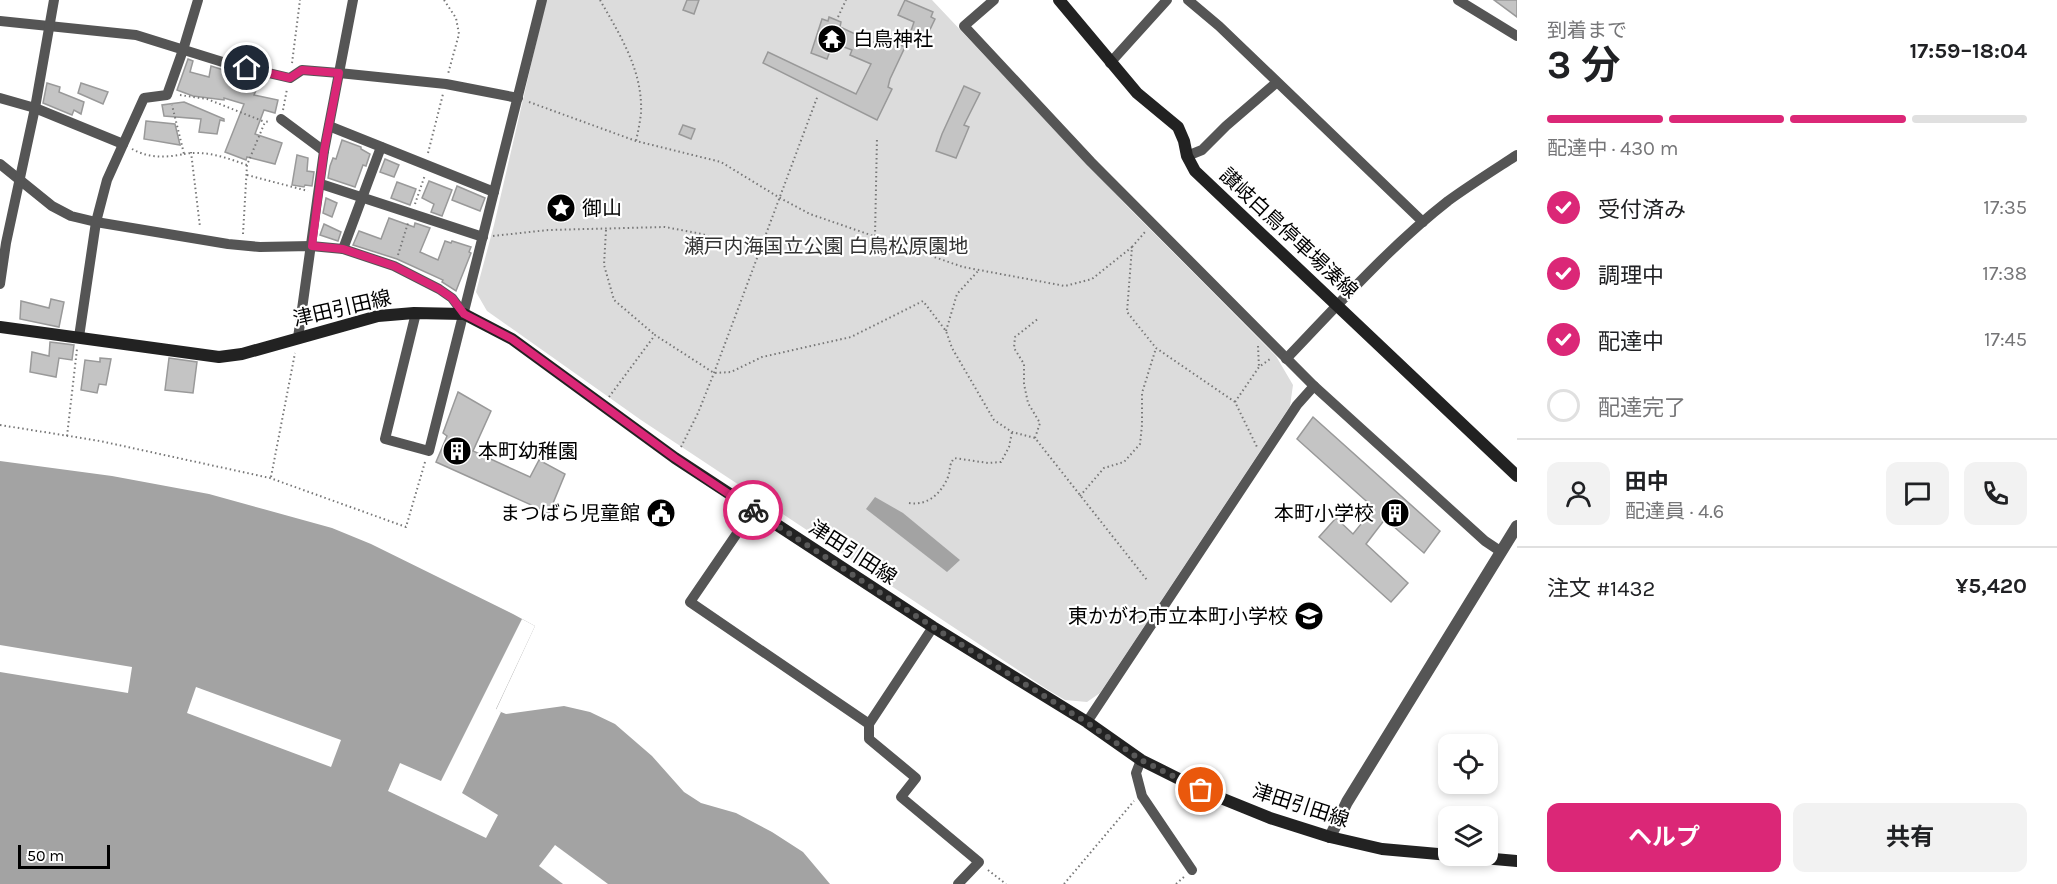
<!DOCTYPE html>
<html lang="ja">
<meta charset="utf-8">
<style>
:root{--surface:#fff;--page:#f2f2f2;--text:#202124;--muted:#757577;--line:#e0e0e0;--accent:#db2777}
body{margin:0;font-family:Karla,"Noto Sans JP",sans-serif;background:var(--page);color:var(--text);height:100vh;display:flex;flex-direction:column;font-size:22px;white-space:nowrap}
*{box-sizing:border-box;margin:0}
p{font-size:20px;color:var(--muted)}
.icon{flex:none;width:33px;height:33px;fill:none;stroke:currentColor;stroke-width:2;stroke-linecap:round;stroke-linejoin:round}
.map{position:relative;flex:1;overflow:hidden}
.side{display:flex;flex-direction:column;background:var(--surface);width:540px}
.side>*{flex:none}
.controls{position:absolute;left:1438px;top:734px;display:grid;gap:12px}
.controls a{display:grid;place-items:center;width:60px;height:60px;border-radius:12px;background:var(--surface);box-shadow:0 3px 9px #0003;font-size:30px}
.scale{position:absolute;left:18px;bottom:15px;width:92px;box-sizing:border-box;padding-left:6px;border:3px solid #000;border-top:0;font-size:16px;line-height:21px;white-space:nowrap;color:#000;-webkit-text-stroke:4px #fff;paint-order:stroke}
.pin{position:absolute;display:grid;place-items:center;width:51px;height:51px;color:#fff;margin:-26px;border:3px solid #fff;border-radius:50%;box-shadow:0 2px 6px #0007}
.courier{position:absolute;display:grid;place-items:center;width:60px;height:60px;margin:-30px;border:4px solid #db2777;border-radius:50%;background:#fff;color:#222;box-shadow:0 2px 8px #0007}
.headline em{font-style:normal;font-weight:700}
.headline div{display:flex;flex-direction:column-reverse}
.headline{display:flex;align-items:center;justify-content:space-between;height:102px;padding:0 30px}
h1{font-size:39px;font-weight:700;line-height:45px}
.bar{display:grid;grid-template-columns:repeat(4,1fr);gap:9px 6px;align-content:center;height:72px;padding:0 30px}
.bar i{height:8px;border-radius:4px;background:var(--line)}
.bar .selected{background:var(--accent)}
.bar p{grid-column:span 4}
.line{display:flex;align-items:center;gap:15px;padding:0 30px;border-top:2px solid var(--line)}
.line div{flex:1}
.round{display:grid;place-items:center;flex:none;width:63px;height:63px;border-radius:12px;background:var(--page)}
ol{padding:0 30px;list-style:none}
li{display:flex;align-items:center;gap:18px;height:66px}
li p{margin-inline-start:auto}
li .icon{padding:6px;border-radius:50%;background:var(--accent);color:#fff;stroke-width:4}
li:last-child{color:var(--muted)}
li i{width:33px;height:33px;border:3px solid var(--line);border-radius:50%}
.primary-button{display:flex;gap:12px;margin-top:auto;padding:12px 30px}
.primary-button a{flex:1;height:69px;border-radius:12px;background:var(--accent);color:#fff;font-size:24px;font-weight:700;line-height:69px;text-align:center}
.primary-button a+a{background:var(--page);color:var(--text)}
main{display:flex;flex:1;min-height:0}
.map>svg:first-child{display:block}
</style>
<main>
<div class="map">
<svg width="1517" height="884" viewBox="0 0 1517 884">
<rect width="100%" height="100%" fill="#fff"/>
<polygon fill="#dcdcdc" points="546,0 932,0 1126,205 1276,356 1293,385 1290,406 1100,693 1087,702 1065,700 1048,690 641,420 487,311 476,292 494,225"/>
<g fill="#a3a3a3">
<polygon points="0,461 112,476 209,494 332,528 371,544 513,614 535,626 496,710 506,714 564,706 590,712 615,724 652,756 684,792 701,803 736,813 772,832 803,852 830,884 0,884"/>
<polygon points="875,497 903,513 960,560 947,572 866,509"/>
</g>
<g fill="#fff">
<polygon points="522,619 535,626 496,709 501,712 462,793 498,815 486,838 388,791 400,763 441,781"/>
<polygon points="0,645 132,667 128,693 0,672"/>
<polygon points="196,687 341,740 331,767 187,713"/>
<polygon points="555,845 608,884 563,884 539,866"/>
</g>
<g fill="#c4c4c4" stroke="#999" stroke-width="1.5">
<polygon points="687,0 699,0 694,14 683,10"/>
<polygon points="905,0 933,12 931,17 935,19 924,42 910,34 914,22 898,15"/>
<polygon points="1494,0 1517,0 1517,17"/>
<polygon points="829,17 841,22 840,27 879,45 883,37 905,47 890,79 888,87 892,89 877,120 763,63 768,52 856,94 871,64 850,55 852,50 833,43 827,59 811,53 822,19 828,21"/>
<polygon points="188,59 193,61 190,72 209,77 211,66 230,72 228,80 257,88 254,95 278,100 275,113 264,110 255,134 282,143 275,164 247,157 246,160 225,152 244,104 224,98 224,100 193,96 177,90"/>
<polygon points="47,83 60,87 59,92 84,102 81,114 74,110 72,115 43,103"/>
<polygon points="81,83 108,92 103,104 78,93"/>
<polygon points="964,86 980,93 964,125 969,127 956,158 936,151 942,134"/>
<polygon points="184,102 224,119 224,121 220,120 217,134 199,132 201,119 164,116 162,105"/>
<polygon points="146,121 175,124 180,145 144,139"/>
<polygon points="683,125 695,129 691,139 679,134"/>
<polygon points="342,140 361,147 361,149 370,154 366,166 363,165 355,187 328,178 330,166 333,158 336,159"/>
<polygon points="297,155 308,158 307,171 314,172 312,186 305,185 304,187 292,185"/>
<polygon points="385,159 399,165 394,177 380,172"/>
<polygon points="429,181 452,190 442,216 431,212 434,204 422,198"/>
<polygon points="397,182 416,189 410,205 391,198"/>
<polygon points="457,186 485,198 480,211 452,200"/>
<polygon points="326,198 337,203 332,217 323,213"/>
<polygon points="389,218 414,227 415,223 430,228 420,252 438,260 445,241 451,243 452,241 471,247 469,252 471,253 456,291 442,282 443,280 397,259 353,245 359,231 381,239"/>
<polygon points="324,224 341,232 338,241 320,235"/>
<polygon points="51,299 64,302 59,327 20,319 21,301 49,308"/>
<polygon points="50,342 74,345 72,360 59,358 56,377 30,372 32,352 49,356"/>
<polygon points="100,358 111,359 106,385 99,384 97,393 81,390 85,360 100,362"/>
<polygon points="169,358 197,362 193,393 165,390"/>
<polygon points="458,392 491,411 473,451 530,477 539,460 565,474 549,513 436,462 447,436 443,433"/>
<polygon points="1313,417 1440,531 1424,553 1385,519 1366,544 1408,583 1391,602 1319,537 1336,518 1353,534 1374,508 1297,439"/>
</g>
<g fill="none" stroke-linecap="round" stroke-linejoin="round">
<g stroke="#777" stroke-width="2" stroke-dasharray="1.5 3" stroke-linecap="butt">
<polyline points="444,0 456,18 459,34 448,74"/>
<path d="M600 0C620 35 643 71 641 113 640 122 638 132 636 141"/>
<polyline points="838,17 846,0"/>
<polyline points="292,63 300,0"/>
<polyline points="180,95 207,99 265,122"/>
<polyline points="529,102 636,141 721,162 780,198 810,214 963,267 1065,286 1092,279 1132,247 1127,312 1156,348 1235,402 1257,447"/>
<polyline points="283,110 287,89"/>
<path d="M132 149C148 158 166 158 184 154L172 105"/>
<polyline points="191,152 200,227"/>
<polyline points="428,153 443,94"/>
<path d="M184 154C206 150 227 158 247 165"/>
<polyline points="247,175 308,191"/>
<polyline points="415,204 425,175"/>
<polyline points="606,230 604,265 614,300 655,335"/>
<polyline points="243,234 247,165 265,122 270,121"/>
<polyline points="493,236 548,230 665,227 702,234 759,254"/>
<polyline points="875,236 877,137"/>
<polyline points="1132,247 1145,232"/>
<polyline points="398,255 408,223"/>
<polyline points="946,331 957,294 979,270"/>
<polyline points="1258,346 1259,367"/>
<polyline points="609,397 655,335 714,373 731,372 762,357 851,337 923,301 946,331 952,348 994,420 1012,432 1035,438 1147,580"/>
<polyline points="1235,402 1259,367 1270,359"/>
<polyline points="0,425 100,441 270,478 406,527 425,462"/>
<polyline points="67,436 77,349"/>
<polyline points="1035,438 1040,423 1028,403 1024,384 1024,364 1014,348 1015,337 1039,318"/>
<polyline points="681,447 698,413 714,373 818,95"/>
<polyline points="271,477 295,353"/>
<polyline points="1080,496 1104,468 1124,462 1140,444 1142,425 1142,393 1156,348"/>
<path d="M909 503C927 506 941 494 948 477 951 469 948 467 954 458L988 463 1001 462 1009 447 1012 432"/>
<polyline points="988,870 1006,884"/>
<polyline points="1064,884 1134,801"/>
<polyline points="1176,884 1184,877"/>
</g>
<g stroke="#555" stroke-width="10">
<polyline points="994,0 964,26 1091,162 1314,386 1485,541 1500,551"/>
<polyline points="1188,0 1219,26 1423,222"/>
<polyline points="1458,0 1517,36"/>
<polyline points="0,21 136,35 229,64 290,78 302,70 339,73 446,84 518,98"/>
<polyline points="1110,63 1167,0"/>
<polyline points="0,98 35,108 123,144"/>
<polyline points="281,119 324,151"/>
<polyline points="329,126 494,192"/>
<polyline points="1187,156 1202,150 1226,126 1276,83"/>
<polyline points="0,164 52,206 71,216 96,222 228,244 260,247 311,246 343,249 394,266 439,289 452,298 464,314"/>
<polyline points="321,184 483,237"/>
<polyline points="343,249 381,147"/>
<polyline points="0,284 6,243 35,108 54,0"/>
<polyline points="414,313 415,317 385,439 429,451 542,0"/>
<polyline points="79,337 96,222 107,180 144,98 167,95 183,50 198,0"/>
<polyline points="298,338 324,151 353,0"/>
<path d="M1286 359C1338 305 1389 247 1448 201 1470 185 1494 170 1517 155"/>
<polyline points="753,510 690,602 869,724 933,627"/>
<polyline points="1087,722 1297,405 1314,386"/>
<polyline points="869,724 869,739 916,778 901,797 979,862 958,884"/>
<polyline points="1141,760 1136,773 1142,796 1192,870"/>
</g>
<polyline stroke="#555" stroke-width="12" points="1330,837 1347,802 1517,526"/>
<g stroke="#222" stroke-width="12">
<polyline points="1059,0 1137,93 1178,127 1184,141 1187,156 1195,171 1517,476"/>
<polyline points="0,327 219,357 242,354 378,316 414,313 464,314 512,339 675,458 933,627 1087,722 1141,760 1201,790 1270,818 1330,837 1382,849 1517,861"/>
</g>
</g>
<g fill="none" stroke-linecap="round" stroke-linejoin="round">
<polyline stroke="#595959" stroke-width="6" stroke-dasharray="0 10.8" points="753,510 933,627 1086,722 1141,760 1201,790"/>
<polyline stroke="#db2777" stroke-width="8" points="247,68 290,78 302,70 339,73 324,151 312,246 343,249 394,266 439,289 452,298 464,314 512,339 675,458 753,510"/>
</g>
<defs>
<g id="temple-disc" transform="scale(1.5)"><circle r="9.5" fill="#000" stroke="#fff"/><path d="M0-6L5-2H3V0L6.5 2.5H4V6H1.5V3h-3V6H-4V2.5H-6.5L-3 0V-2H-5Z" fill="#fff"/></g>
<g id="sight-disc" transform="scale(1.5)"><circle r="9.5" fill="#000" stroke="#fff"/><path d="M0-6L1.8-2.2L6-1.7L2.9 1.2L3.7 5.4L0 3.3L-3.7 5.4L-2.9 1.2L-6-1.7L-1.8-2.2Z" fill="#fff"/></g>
<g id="building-disc" transform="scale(1.5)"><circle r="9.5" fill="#000" stroke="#fff"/><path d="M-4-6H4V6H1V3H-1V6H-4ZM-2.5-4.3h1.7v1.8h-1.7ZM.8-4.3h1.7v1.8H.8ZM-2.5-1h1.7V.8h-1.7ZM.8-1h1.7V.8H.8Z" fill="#fff"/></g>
<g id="civic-disc" transform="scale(1.5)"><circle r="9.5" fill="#000" stroke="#fff"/><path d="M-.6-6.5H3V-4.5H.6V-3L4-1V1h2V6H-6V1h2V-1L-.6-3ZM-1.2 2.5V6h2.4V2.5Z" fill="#fff"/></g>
<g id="school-disc" transform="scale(1.5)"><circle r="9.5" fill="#000" stroke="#fff"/><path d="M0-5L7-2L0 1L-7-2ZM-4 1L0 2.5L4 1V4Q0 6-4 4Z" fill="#fff"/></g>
</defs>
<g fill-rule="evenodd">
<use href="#temple-disc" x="832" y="39"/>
<use href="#sight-disc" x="561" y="208"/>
<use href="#building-disc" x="457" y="451"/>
<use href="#civic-disc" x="661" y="513"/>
<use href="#building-disc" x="1395" y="513"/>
<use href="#school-disc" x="1309" y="616"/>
</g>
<g text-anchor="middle" stroke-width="4.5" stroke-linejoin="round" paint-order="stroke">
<g font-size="20" fill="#000" stroke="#fff" text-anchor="start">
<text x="853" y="46">白鳥神社</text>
<text x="582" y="215">御山</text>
<text x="478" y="458">本町幼稚園</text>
<text x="640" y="520" text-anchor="end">まつばら児童館</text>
<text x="1374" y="520" text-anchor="end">本町小学校</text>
<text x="1288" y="623" text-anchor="end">東かがわ市立本町小学校</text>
</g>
<g font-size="20" fill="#000" stroke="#fff">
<text transform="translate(1289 233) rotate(43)" y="7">讃岐白鳥停車場湊線</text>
<text transform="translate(342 308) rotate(-13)" y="7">津田引田線</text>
<text transform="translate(853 552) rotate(33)" y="7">津田引田線</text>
<text transform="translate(1301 805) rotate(18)" y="7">津田引田線</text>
</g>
<g font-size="20" fill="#333" stroke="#fff">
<text x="826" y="253">瀬戸内海国立公園 白鳥松原園地</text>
</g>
</g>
</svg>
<div class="controls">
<a><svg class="icon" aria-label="locate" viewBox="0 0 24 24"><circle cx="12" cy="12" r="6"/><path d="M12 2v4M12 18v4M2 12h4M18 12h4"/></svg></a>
<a><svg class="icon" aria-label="layers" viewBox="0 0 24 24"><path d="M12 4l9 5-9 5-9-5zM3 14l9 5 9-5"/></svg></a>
</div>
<div class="scale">50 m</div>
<div class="pin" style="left:1201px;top:790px;background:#ea580c"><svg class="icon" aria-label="bag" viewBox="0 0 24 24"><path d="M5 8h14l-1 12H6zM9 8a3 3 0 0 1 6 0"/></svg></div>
<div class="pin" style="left:247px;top:68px;background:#1f2937"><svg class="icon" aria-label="home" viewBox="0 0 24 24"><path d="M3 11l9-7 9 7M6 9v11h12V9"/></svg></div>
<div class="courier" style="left:753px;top:510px"><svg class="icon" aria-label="bike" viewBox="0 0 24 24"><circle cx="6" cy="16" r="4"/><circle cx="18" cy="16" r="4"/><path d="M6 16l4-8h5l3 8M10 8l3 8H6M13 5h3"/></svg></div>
</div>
<section class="side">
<div class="headline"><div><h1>3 分</h1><p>到着まで</p></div><em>17:59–18:04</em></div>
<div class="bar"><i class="selected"></i><i class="selected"></i><i class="selected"></i><i></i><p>配達中 · 430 m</p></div>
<ol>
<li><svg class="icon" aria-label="check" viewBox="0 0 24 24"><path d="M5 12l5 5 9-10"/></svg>受付済み<p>17:35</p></li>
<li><svg class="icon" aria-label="check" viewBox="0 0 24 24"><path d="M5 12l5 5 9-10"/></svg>調理中<p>17:38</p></li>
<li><svg class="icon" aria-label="check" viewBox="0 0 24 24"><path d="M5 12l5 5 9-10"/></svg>配達中<p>17:45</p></li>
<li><i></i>配達完了</li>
</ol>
<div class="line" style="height:108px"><a class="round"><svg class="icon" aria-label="person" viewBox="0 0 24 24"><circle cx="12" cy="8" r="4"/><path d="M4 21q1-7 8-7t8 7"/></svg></a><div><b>田中</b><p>配達員 · 4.6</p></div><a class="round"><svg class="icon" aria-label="chat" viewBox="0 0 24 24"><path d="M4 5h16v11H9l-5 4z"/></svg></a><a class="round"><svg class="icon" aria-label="phone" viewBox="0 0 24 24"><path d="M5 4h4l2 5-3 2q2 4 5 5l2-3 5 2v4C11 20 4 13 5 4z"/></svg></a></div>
<div class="line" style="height:78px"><div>注文 #1432</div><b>¥5,420</b></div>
<div class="primary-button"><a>ヘルプ</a><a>共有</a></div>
</section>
</main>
